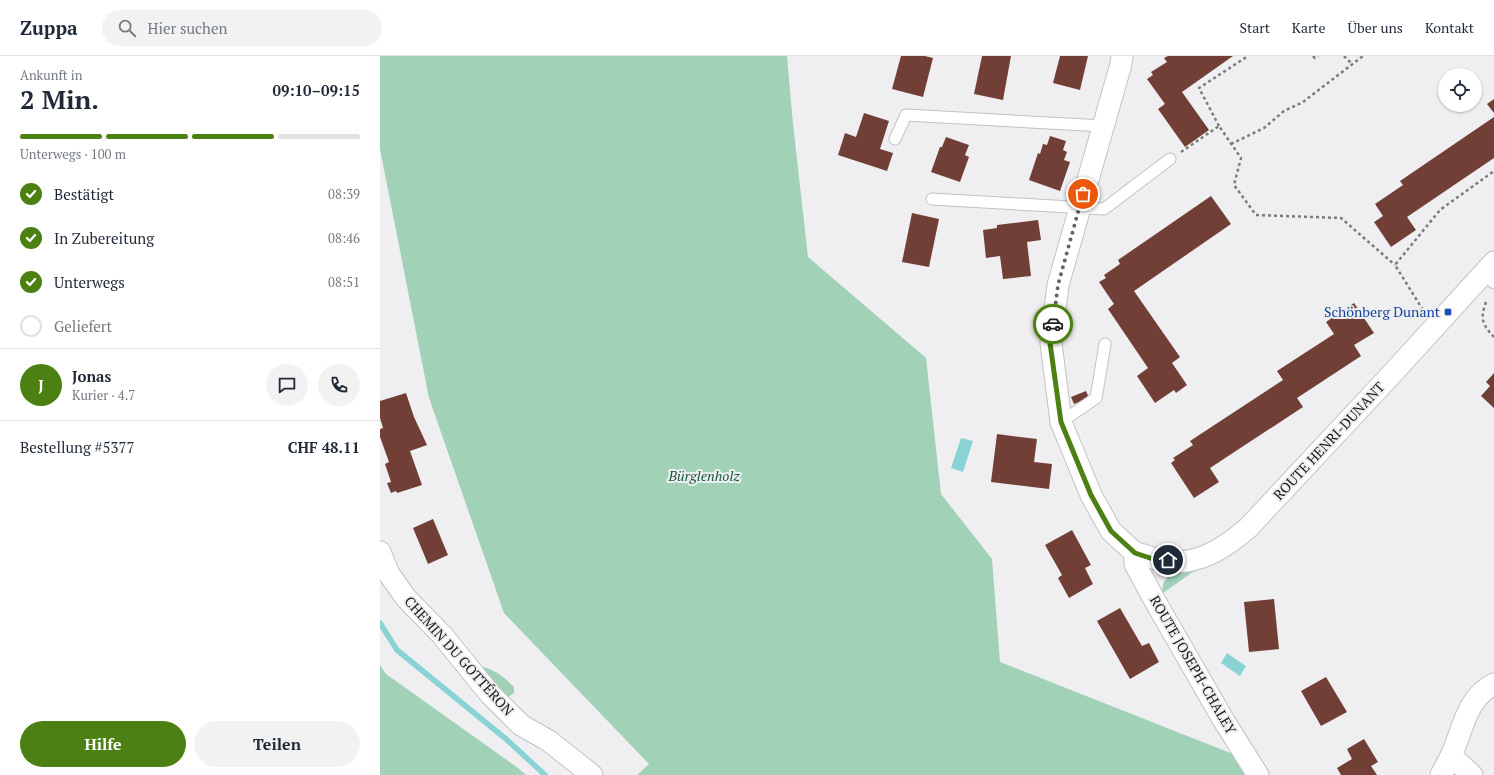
<!DOCTYPE html>
<html lang="de">
<meta charset="utf-8">
<style>
:root{--surface:#fff;--page:#f2f2f3;--text:#1f2937;--muted:#747a83;--line:#e0e1e3;--accent:#4c8013}
body{margin:0;font-family:"PT Serif",serif;background:var(--page);color:var(--text);height:100vh;display:flex;flex-direction:column;font-size:15px;white-space:nowrap}
*{box-sizing:border-box;margin:0}
p{font-size:13px;color:var(--muted)}
.icon{flex:none;width:22px;height:22px;fill:none;stroke:currentColor;stroke-width:2;stroke-linecap:round;stroke-linejoin:round}
.map{position:relative;flex:1;overflow:hidden}
.panel{display:flex;flex-direction:column;background:var(--surface);width:380px}
.panel>*{flex:none}
.tools{position:absolute;left:1058px;top:12px;display:grid;gap:8px}
.tools a{display:grid;place-items:center;width:44px;height:44px;border-radius:50%;background:var(--surface);box-shadow:0 1px 3px #0004;font-size:20px}
.pin{position:absolute;display:grid;place-items:center;width:34px;height:34px;color:#fff;margin:-17px;border:2px solid #fff;border-radius:50%;box-shadow:0 1px 4px #0007}
.courier{position:absolute;display:grid;place-items:center;width:40px;height:40px;margin:-20px;border:3px solid #4c8013;border-radius:50%;background:#fff;color:#222;box-shadow:0 1px 5px #0007}
.head em{font-style:normal;font-weight:600}
.head div{display:flex;flex-direction:column-reverse}
.head{display:flex;align-items:center;justify-content:space-between;height:68px;padding:0 20px}
h1{font-size:26px;font-weight:600;line-height:30px}
.bar{display:grid;grid-template-columns:repeat(4,1fr);gap:6px 4px;align-content:center;height:48px;padding:0 20px}
.bar i{height:5px;border-radius:3px;background:var(--line)}
.bar .on{background:var(--accent)}
.bar p{grid-column:span 4}
.line{display:flex;align-items:center;gap:10px;padding:0 20px;border-top:1px solid var(--line)}
.line div{flex:1}
.round{display:grid;place-items:center;flex:none;width:42px;height:42px;border-radius:21px;background:var(--page)}
ol{padding:0 20px;list-style:none}
li{display:flex;align-items:center;gap:12px;height:44px}
li p{margin-inline-start:auto}
li .icon{padding:4px;border-radius:50%;background:var(--accent);color:#fff;stroke-width:4}
li:last-child{color:var(--muted)}
li i{width:22px;height:22px;border:2px solid var(--line);border-radius:50%}
.cta{display:flex;gap:8px;margin-top:auto;padding:8px 20px}
.cta a{flex:1;height:46px;border-radius:24px;background:var(--accent);color:#fff;font-size:16px;font-weight:600;line-height:46px;text-align:center}
.cta a+a{background:var(--page);color:var(--text)}
header{display:flex;align-items:center;gap:24px;box-sizing:border-box;height:56px;padding:0 20px;background:var(--surface);border-bottom:1px solid var(--line)}
header strong{font-size:19px}
nav{display:flex;gap:22px;margin-inline-start:auto;font-size:14px}
.search{width:280px;height:36px;background:var(--page);display:flex;align-items:center;gap:10px;box-sizing:border-box;padding:0 14px;border-radius:22px;color:var(--muted);font-size:15px}
main{display:flex;flex:1;min-height:0}
.map>svg:first-child{display:block}
</style>
<header>
<strong>Zuppa</strong>
<div class="search"><svg class="icon" aria-label="search" viewBox="0 0 24 24"><circle cx="10" cy="10" r="6"/><path d="M15 15l6 6"/></svg>Hier suchen</div>
<nav><a>Start</a><a>Karte</a><a>Über uns</a><a>Kontakt</a></nav>
</header>
<main>
<section class="panel">
<div class="head"><div><h1>2 Min.</h1><p>Ankunft in</p></div><em>09:10–09:15</em></div>
<div class="bar"><i class="on"></i><i class="on"></i><i class="on"></i><i></i><p>Unterwegs · 100 m</p></div>
<ol>
<li><svg class="icon" aria-label="check" viewBox="0 0 24 24"><path d="M5 12l5 5 9-10"/></svg>Bestätigt<p>08:39</p></li>
<li><svg class="icon" aria-label="check" viewBox="0 0 24 24"><path d="M5 12l5 5 9-10"/></svg>In Zubereitung<p>08:46</p></li>
<li><svg class="icon" aria-label="check" viewBox="0 0 24 24"><path d="M5 12l5 5 9-10"/></svg>Unterwegs<p>08:51</p></li>
<li><i></i>Geliefert</li>
</ol>
<div class="line" style="height:72px"><b class="round" style="background:var(--accent);color:#fff">J</b><div><b>Jonas</b><p>Kurier · 4.7</p></div><a class="round"><svg class="icon" aria-label="chat" viewBox="0 0 24 24"><path d="M4 5h16v11H9l-5 4z"/></svg></a><a class="round"><svg class="icon" aria-label="phone" viewBox="0 0 24 24"><path d="M5 4h4l2 5-3 2q2 4 5 5l2-3 5 2v4C11 20 4 13 5 4z"/></svg></a></div>
<div class="line" style="height:52px"><div>Bestellung #5377</div><b>CHF 48.11</b></div>
<div class="cta"><a>Hilfe</a><a>Teilen</a></div>
</section>
<div class="map">
<svg width="1114" height="719" viewBox="0 0 1114 719">
<rect width="100%" height="100%" fill="#efeff2"/>
<g fill="#a1d1b7">
<polygon points="0,0 407,0 413,68 428,201 546,302 561,438 612,503 620,606 863,702 864,719 257,719 269,708 124,557 49,342 0,93"/>
<path d="M820 511 783 537C779 516 805 514 820 511Z"/>
<polygon points="0,609 6,618 138,712 146,719 0,719"/>
<path d="M96 609C113 613 121 618 134 631V637L125 643Z"/>
</g>
<g fill="#8ad3d4">
<polygon points="581,382 593,385 583,416 571,412"/>
<polygon points="847,597 866,610 860,620 841,607"/>
</g>
<g fill="none" stroke-linecap="round" stroke-linejoin="round">
<polyline stroke="#8ad3d4" stroke-width="5.5" points="0,567 17,594 126,683 165,719"/>
</g>
<g fill="#723f37">
<polygon points="521,0 545,0 553,2 543,41 512,33"/>
<polygon points="602,0 631,0 623,44 594,38"/>
<polygon points="680,0 708,0 700,34 673,27"/>
<polygon points="788,0 853,0 802,36 829,74 805,91 778,53 785,48 767,23 773,19 771,16 787,6 784,2"/>
<polygon points="1114,43 1114,57 1107,48"/>
<polygon points="484,57 509,65 500,93 513,97 507,115 458,99 465,77 476,81"/>
<polygon points="1114,61 1114,102 1027,161 1036,174 1011,191 994,166 1003,160 995,148 1023,129 1020,125"/>
<polygon points="670,80 686,85 683,94 687,96 684,104 690,106 680,135 649,124 658,97 660,98 663,88 667,89"/>
<polygon points="566,81 589,89 585,99 589,101 580,126 551,116 560,91 562,91"/>
<polygon points="831,140 851,168 754,235 800,301 792,307 807,329 796,337 794,334 775,347 757,320 768,312 728,253 734,248 719,226 726,222 724,219 740,208 738,204"/>
<polygon points="532,157 559,163 549,211 522,206"/>
<polygon points="658,164 661,184 647,186 651,220 623,223 620,200 606,202 603,174 617,172 617,169"/>
<polygon points="974,247 994,277 974,289 981,300 917,342 923,351 830,412 839,426 814,442 791,407 795,404 793,402 813,389 810,385 903,324 897,315 954,278 946,266"/>
<polygon points="1114,317 1114,352 1101,340 1110,330 1106,326"/>
<polygon points="706,335 709,342 694,348 691,341"/>
<polygon points="26,337 34,361 47,389 30,395 42,429 17,437 16,435 11,437 7,427 11,426 5,408 9,406 0,381 0,373 3,372 0,362 0,345"/>
<polygon points="617,378 657,383 654,406 672,408 669,433 611,426"/>
<polygon points="53,463 68,499 48,508 33,472"/>
<polygon points="692,474 711,509 705,512 713,528 689,542 678,522 682,519 665,489"/>
<polygon points="894,543 899,593 869,596 864,546"/>
<polygon points="740,552 762,590 769,587 779,606 750,623 717,565"/>
<polygon points="946,621 967,656 941,670 921,635"/>
<polygon points="984,683 998,706 991,710 997,719 961,719 957,712 972,703 967,693"/>
</g>
<g fill="none" stroke-linecap="round" stroke-linejoin="round">
<g stroke="#c2c2c5" stroke-width="13">
<g id="lane">
<polyline points="515,83 526,59 723,70"/>
<polyline points="552,143 724,153 790,103"/>
<polyline points="1104,218 1114,227"/>
<polyline points="681,366 716,342 725,288"/>
</g>
</g>
<g stroke="#c2c2c5" stroke-width="23">
<g id="street">
<polyline points="742,0 741,8 678,229 671,287 681,366 711,439 731,475 755,497 755,508 775,545 844,665 878,719"/>
<polyline points="0,496 9,518 26,542 62,579 110,638 141,669 169,685 212,719"/>
<path d="M755 497C762 498 769 501 776 503 813 513 841 495 868 472L1010 320 1114 206"/>
<polyline points="1071,700 1092,719"/>
<path d="M1061 719C1064 713 1068 706 1071 700 1083 674 1086 642 1114 628"/>
</g>
</g>
<g stroke="#7b7b7d" stroke-width="2.5" stroke-dasharray="3 3" stroke-linecap="butt">
<polyline points="933,0 935,2 938,0"/>
<polyline points="964,0 972,8"/>
<polyline points="839,70 819,32 868,0"/>
<polyline points="851,88 884,72 904,55 923,46 983,0"/>
<polyline points="801,96 839,70 861,102 854,129 876,159 961,162 1015,209"/>
<path d="M1106 246C1100 263 1102 268 1114 281"/>
<polyline points="1043,254 1015,209 1060,154 1114,115"/>
</g>
<use href="#lane" stroke="#fff" stroke-width="11"/>
<use href="#street" stroke="#fff" stroke-width="21"/>
</g>
<g fill="none" stroke-linecap="round" stroke-linejoin="round">
<polyline stroke="#646466" stroke-width="4" stroke-dasharray="0 7.2" points="673,268 678,229 703,138"/>
<polyline stroke="#4c8013" stroke-width="5" points="673,268 670,287 681,366 711,439 731,475 755,497 776,504 788,504"/>
</g>
<rect fill="#1a4fb4" stroke="#efeff2" stroke-width="1.5" x="1064" y="252" width="8" height="8" rx="2"/>
<g text-anchor="middle" stroke-width="4" stroke-linejoin="round" paint-order="stroke">
<g font-size="14" fill="#164399" stroke="#efeff2" text-anchor="end">
<text x="1060" y="261">Schönberg Dunant</text>
</g>
<g font-size="14" fill="#19191a" stroke="#efeff2">
<text transform="translate(949 385) rotate(-47)" y="5">ROUTE HENRI-DUNANT</text>
<text transform="translate(79 600) rotate(48)" y="5">CHEMIN DU GOTTÉRON</text>
<text transform="translate(813 609) rotate(60)" y="5">ROUTE JOSEPH-CHALEY</text>
</g>
<g font-size="14" font-style="italic" fill="#12573b" stroke="#efeff2">
<text x="324" y="425">Bürglenholz</text>
</g>
</g>
</svg>
<div class="tools">
<a><svg class="icon" aria-label="locate" viewBox="0 0 24 24"><circle cx="12" cy="12" r="6"/><path d="M12 2v4M12 18v4M2 12h4M18 12h4"/></svg></a>
</div>
<div class="pin" style="left:703px;top:138px;background:#ea580c"><svg class="icon" aria-label="bag" viewBox="0 0 24 24"><path d="M5 8h14l-1 12H6zM9 8a3 3 0 0 1 6 0"/></svg></div>
<div class="pin" style="left:788px;top:504px;background:#1f2937"><svg class="icon" aria-label="home" viewBox="0 0 24 24"><path d="M3 11l9-7 9 7M6 9v11h12V9"/></svg></div>
<div class="courier" style="left:673px;top:268px"><svg class="icon" aria-label="car" viewBox="0 0 24 24"><path d="M5 17H2v-5l4-1 3-4h7l3 4 3 1v5h-3M9 17h6M6 11h13"/><circle cx="7" cy="17" r="2"/><circle cx="17" cy="17" r="2"/></svg></div>
</div>
</main>
